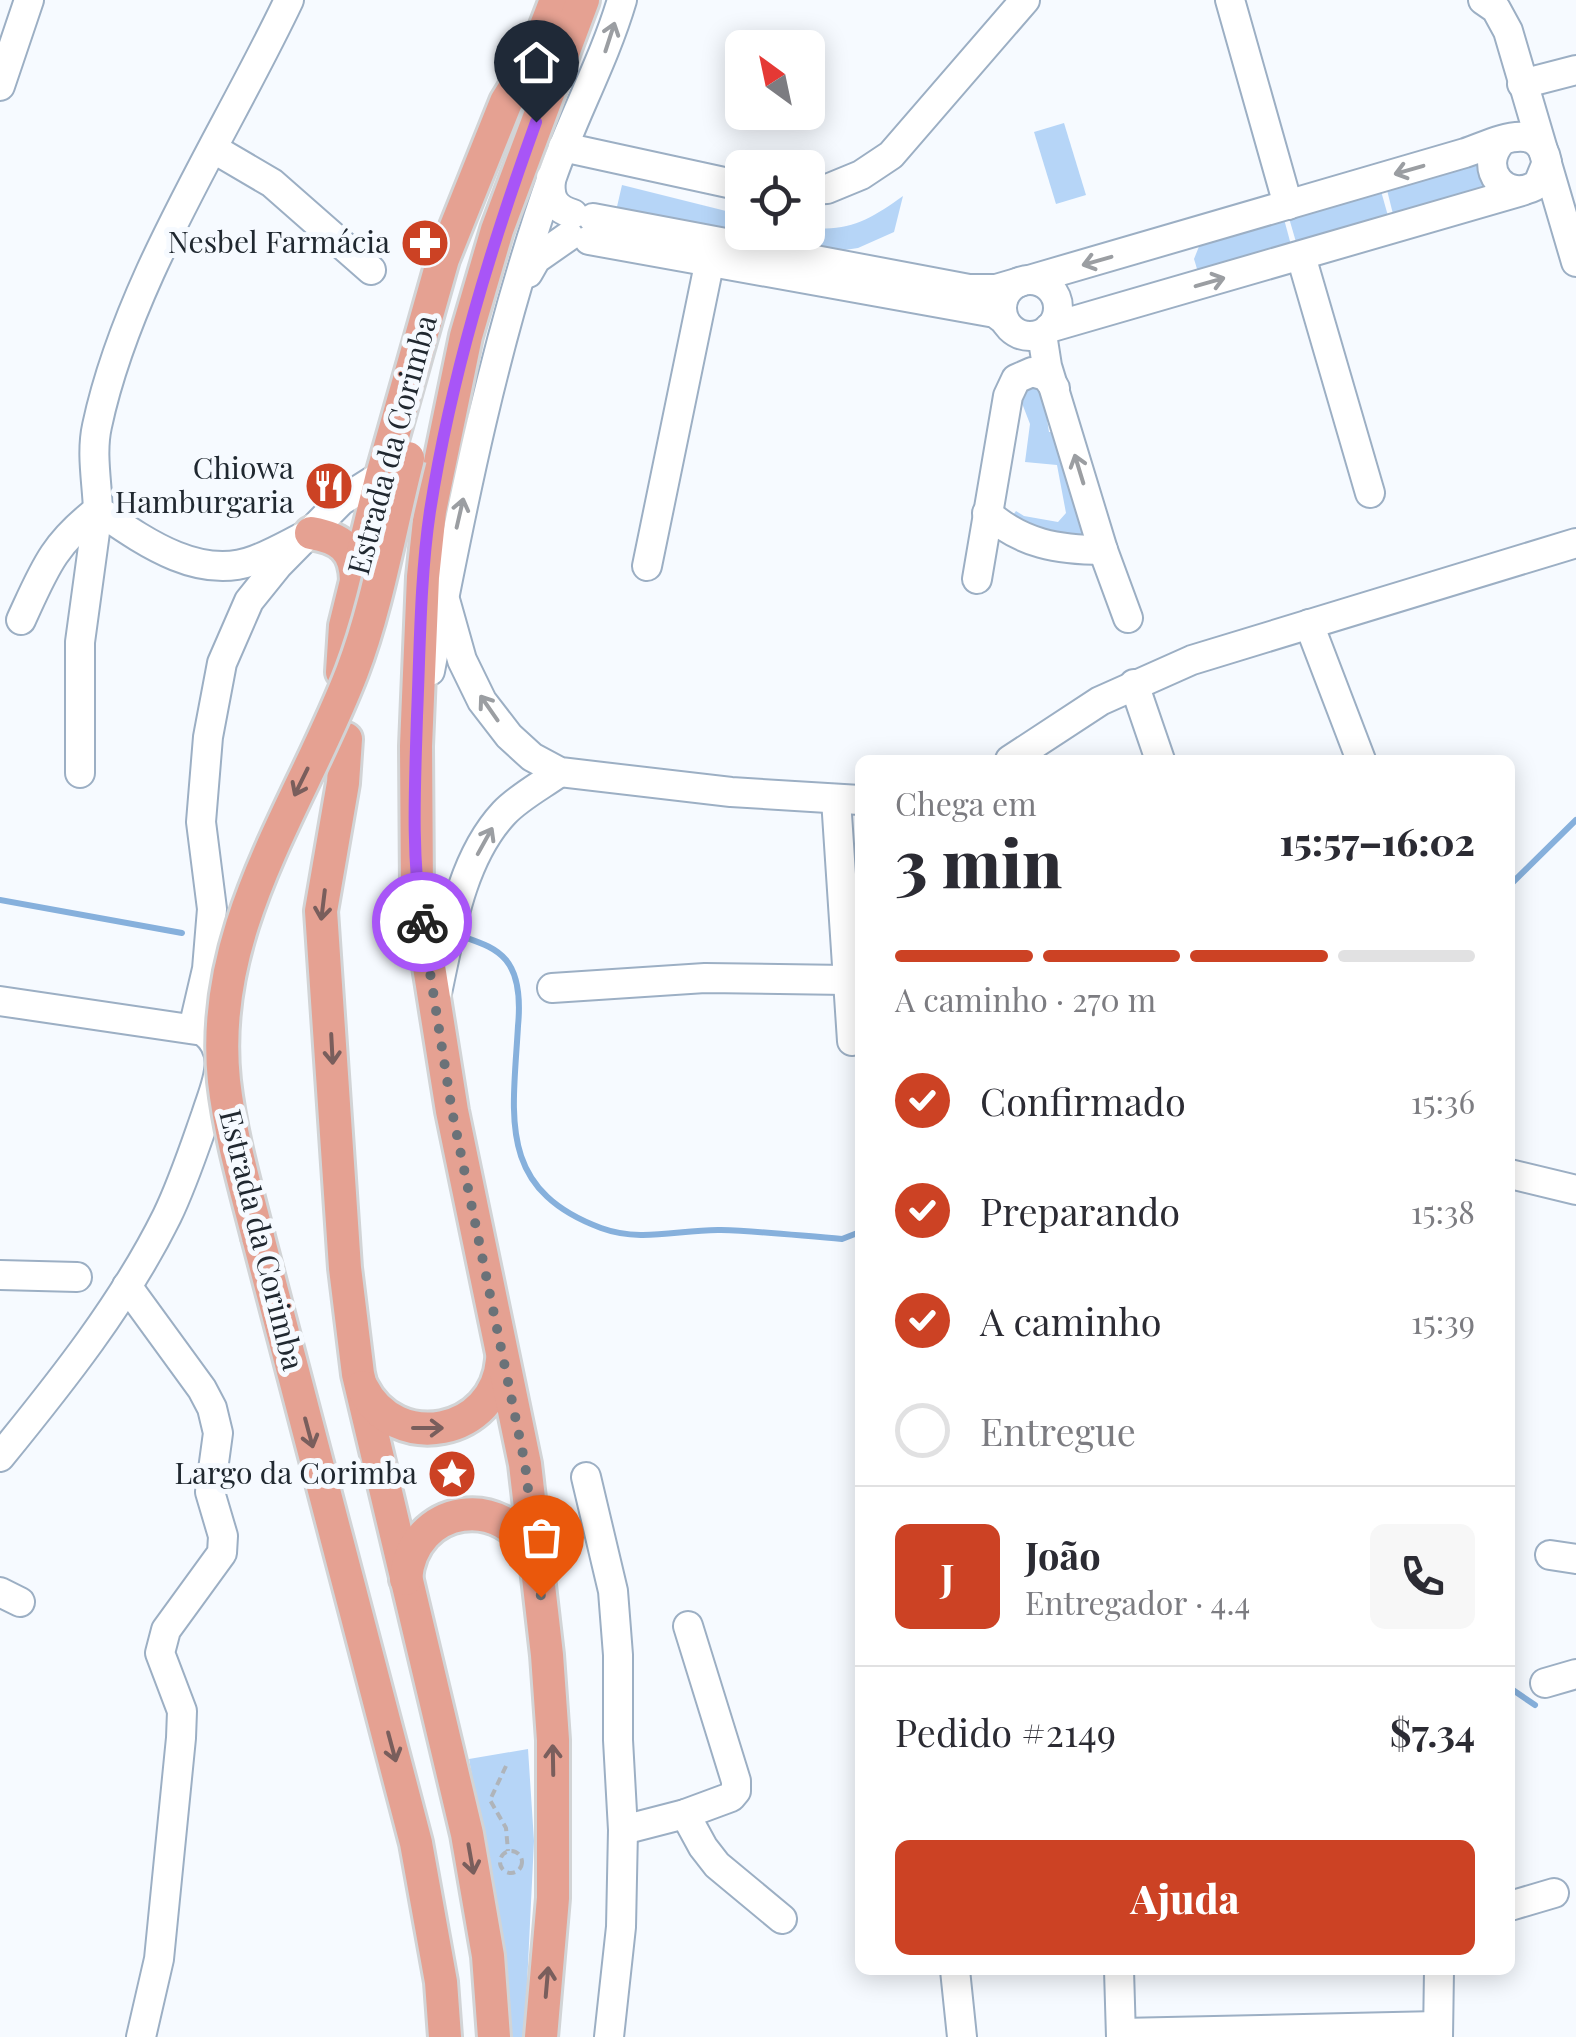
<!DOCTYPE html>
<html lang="pt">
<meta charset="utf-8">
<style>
:root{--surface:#fff;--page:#f7f7f7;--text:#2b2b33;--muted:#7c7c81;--line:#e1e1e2;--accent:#cc4224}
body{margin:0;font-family:"Playfair Display",serif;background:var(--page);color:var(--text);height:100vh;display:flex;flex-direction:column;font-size:38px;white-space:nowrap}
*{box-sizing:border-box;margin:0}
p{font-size:32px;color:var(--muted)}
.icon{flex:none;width:55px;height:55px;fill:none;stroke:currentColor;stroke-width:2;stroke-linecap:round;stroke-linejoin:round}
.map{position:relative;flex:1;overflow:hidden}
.panel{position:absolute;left:855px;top:755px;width:660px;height:1220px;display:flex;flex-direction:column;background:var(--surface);border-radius:15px;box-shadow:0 5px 25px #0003}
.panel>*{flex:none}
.needle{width:65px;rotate:327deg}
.tools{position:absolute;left:725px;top:30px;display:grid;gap:20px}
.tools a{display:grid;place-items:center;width:100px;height:100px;border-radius:15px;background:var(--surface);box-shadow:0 5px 25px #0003;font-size:50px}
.pin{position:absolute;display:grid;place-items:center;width:85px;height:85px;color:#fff;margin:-102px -42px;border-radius:50% 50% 50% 0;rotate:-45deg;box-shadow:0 0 10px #0007}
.pin .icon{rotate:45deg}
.courier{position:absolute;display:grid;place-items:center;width:100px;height:100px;margin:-50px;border:8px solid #a855f7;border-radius:50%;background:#fff;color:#222;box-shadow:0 2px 12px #0007}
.summary em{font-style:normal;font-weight:800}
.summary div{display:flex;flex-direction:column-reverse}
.summary{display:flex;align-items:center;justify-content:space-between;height:170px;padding:0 40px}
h1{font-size:65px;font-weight:800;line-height:75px}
.bar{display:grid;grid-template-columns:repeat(4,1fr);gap:15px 10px;align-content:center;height:120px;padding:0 40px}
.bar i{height:12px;border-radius:8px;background:var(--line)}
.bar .active{background:var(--accent)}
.bar p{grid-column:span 4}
.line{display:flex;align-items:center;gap:25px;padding:0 40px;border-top:2px solid var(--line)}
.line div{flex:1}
.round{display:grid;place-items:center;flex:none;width:105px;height:105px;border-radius:15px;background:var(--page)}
ol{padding:0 40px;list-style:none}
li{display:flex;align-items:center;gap:30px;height:110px}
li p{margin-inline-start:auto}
li .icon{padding:10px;border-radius:50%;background:var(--accent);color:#fff;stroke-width:4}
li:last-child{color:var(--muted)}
li i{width:55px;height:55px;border:5px solid var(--line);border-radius:50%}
.action{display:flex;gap:20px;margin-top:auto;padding:20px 40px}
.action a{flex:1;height:115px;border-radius:15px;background:var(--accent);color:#fff;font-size:40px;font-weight:800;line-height:115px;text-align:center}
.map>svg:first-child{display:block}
</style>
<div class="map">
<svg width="1576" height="2037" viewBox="0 0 1576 2037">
<rect width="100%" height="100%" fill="#f6faff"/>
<g fill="#b6d5f7">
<polygon points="1064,123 1086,195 1056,204 1034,132"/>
<polygon points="1478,163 1485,187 1393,214 1387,190"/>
<path d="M622 185 742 215V232H808V227C848 233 871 219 903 196L894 232 858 248 838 251 616 211Z"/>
<polygon points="1381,191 1388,216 1296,242 1289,218"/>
<polygon points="1284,219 1291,245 1198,272 1194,259 1200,244"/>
<polygon points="1032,385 1042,387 1049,432 1058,432 1084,533 1078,538 1031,531 1013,515 1016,511 1024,516 1058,522 1066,513 1057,465 1025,462 1030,424 1020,398 1024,390"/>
<polygon points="528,1749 534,1841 525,2026 523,2037 506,2037 485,1851 469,1759"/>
</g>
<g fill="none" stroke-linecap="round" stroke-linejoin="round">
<g stroke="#86b0dc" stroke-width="6">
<polyline points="1510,885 1576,820"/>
<polyline points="0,900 182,933"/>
<path d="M467 938C481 943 496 948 506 960 520 977 520 1005 518 1026 513 1116 496 1189 601 1228 642 1243 680 1229 721 1230 761 1231 802 1236 842 1239L860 1232"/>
<polyline points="1510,1688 1535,1705"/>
</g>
<g stroke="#9cafc4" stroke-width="32">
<g id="minor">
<path d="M289 0C225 135 128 280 97 426 91 453 97 482 98 510 142 540 199 582 255 560 274 553 292 542 311 533"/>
<polyline points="1230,0 1288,205"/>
<polyline points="1483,0 1496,9 1508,31 1576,262"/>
<polyline points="1522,84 1576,70"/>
<polyline points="0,86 29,0"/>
<polyline points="563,147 742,186"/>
<polyline points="214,149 272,183 371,270"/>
<path d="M551 178C549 197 553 208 573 214"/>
<polyline points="808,190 827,189 861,175 891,155 1025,0"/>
<polyline points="593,218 969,289 996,289 1020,282"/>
<polyline points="589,240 995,313 1003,319"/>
<polyline points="1301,256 1370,493"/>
<polyline points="528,273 536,259 569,236"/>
<path d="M1029 280 1465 153C1493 144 1538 117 1547 162L1538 184C1506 205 1476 168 1502 141"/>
<circle cx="1030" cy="308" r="28"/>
<polyline points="1049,328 1522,191"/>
<polyline points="1042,334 1047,366 1103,550 1128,618"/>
<path d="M987 513C1022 544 1058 550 1103 550"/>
<polyline points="647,566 713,245"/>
<polyline points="977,579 1008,396 1016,379 1032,372 1046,376 1055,388"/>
<polyline points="446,603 462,660 482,701 509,736 532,757 560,772 731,792 860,800"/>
<path d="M21 620C44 570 53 544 98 510"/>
<polyline points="1309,624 1361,760"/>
<path d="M430 671C462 504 495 338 552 177 573 116 604 61 622 0"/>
<polyline points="1134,684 1160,760"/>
<polyline points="1010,760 1100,701 1192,660 1576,543"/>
<polyline points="80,773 80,642 98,510"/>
<polyline points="836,799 852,1041"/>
<polyline points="552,988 705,978 847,980"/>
<path d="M437 993C450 933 461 859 504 813 519 797 542 785 560 772"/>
<path d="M0 1001 203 1031C233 1053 215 1086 206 1115 194 1149 183 1183 167 1216 124 1303 61 1382 0 1457"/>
<polyline points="193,1029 207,969 212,909 201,822 208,737 222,663 249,601 278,565 341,501 382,475"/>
<polyline points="1510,1174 1576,1190"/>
<polyline points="0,1275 77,1277"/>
<polyline points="127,1286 202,1389 212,1408 218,1433 210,1492 223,1536 222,1553 166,1630 160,1653 182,1711 181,1738 159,1959 141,2037"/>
<polyline points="586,1477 613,1591 618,1655 618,1740 623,1830 621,1927 609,2037"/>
<polyline points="1550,1555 1576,1559"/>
<polyline points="0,1592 20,1602"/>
<polyline points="1545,1683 1576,1674"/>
<polyline points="685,1814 703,1847 717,1865 782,1919"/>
<polyline points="623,1830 685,1814 731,1797 736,1791 736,1781 688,1626"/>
<polyline points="1510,1906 1554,1893"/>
<polyline points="955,1970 962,2037"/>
<polyline points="1119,1970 1121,2037"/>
<polyline points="1121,2033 1438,2026"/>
<polyline points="1438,2037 1439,1970"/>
</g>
</g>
<g stroke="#d2d4d6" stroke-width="38">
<g id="major">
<polyline points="527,75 556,0"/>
<path d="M311 533C340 538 355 548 356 580"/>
<polyline points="342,672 345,626 382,475 443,259 506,102 534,57"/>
<polyline points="346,739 343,783 321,911 345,1268 358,1374 467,1834 488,1956 494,2037"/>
<polyline points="258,1237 416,1843 441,1982 445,2037"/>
<path d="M362 1387C396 1455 496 1435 502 1360"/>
<path d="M406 1579C412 1504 506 1490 535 1559"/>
<polyline points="541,2037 553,1898 553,1740 547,1655 525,1464 452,1111 417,891 416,746 423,577 430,511 466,336 497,230 583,0"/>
</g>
</g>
<g stroke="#afb4ba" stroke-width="4" stroke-dasharray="8 5" stroke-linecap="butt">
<polyline points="506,1766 490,1800 506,1828 508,1851"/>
<circle cx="511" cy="1862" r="11"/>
</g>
<use href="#minor" stroke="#fff" stroke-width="28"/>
<use href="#major" stroke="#e5a192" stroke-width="32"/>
<g stroke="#d2d4d6" stroke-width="38" stroke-linecap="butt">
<path id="major-bridge" d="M258 1237C245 1186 230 1134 224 1081 208 928 300 807 352 672 378 604 390 528 408 458"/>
</g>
<use href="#major-bridge" stroke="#e5a192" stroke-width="32"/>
</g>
<defs><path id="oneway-shaft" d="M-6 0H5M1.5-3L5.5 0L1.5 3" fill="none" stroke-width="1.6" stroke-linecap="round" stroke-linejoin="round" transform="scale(2.5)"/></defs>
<g stroke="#9b9ea2">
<use href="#oneway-shaft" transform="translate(610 37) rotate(-72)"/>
<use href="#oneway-shaft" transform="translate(1409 170) rotate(164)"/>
<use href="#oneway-shaft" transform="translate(1097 261) rotate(164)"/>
<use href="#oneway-shaft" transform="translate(1210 282) rotate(-16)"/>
<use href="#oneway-shaft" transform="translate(1079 469) rotate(-107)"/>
<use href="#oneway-shaft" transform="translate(460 513) rotate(-77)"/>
<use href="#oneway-shaft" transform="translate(489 708) rotate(-125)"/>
<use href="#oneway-shaft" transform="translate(485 841) rotate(-61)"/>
</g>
<g stroke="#795e5c">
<use href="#oneway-shaft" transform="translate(301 782) rotate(116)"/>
<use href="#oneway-shaft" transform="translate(323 905) rotate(97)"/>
<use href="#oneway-shaft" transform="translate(332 1049) rotate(87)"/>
<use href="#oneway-shaft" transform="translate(428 1428)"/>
<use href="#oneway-shaft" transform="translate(309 1433) rotate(75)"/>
<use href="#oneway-shaft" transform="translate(392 1747) rotate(75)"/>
<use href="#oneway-shaft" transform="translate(553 1760) rotate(-91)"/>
<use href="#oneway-shaft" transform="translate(471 1859) rotate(80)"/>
<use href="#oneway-shaft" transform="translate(547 1982) rotate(-85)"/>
</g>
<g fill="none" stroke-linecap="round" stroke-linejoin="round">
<polyline stroke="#6b7278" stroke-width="10" stroke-dasharray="0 18" points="422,922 452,1111 525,1464 541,1597"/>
<path stroke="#a855f7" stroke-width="12" d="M422 922C411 855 415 783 417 716 420 648 420 579 430 511 451 377 490 249 536 122"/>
</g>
<defs>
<g id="pharmacy-disc" transform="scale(2.5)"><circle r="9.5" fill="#cc4224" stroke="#f6faff"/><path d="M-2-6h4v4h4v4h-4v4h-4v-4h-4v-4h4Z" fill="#fff"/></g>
<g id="restaurant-disc" transform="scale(2.5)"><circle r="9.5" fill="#cc4224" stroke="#f6faff"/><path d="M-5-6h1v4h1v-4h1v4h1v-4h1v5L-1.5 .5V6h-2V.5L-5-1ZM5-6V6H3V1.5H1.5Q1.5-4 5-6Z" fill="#fff"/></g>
<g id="sight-disc" transform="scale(2.5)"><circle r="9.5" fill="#cc4224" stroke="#f6faff"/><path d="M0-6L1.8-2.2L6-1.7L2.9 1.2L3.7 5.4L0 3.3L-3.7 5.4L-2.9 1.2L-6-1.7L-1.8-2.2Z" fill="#fff"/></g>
</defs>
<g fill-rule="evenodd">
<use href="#pharmacy-disc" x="425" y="243"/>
<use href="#restaurant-disc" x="329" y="486"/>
<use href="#sight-disc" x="452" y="1474"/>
</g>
<g text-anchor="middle" stroke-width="10" stroke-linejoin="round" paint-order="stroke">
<g font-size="30" fill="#202830" stroke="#f6faff" text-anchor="end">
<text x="390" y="253">Nesbel Farmácia</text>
<text x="294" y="479">Chiowa<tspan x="294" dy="34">Hamburgaria</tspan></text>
<text x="417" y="1484">Largo da Corimba</text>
</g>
<g font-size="30" fill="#202830" stroke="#f6faff">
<text transform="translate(393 445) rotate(-75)" y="10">Estrada da Corimba</text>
<text transform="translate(261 1240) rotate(76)" y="10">Estrada da Corimba</text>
</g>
</g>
</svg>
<div class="tools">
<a><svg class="needle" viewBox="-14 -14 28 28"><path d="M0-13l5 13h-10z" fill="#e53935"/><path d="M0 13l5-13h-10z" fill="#7c7c81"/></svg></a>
<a><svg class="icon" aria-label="locate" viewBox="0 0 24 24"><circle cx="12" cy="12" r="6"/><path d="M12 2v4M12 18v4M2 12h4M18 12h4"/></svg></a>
</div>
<div class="pin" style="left:541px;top:1597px;background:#ea580c"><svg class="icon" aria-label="bag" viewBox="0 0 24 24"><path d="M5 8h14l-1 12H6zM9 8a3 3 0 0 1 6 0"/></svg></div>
<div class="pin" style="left:536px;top:122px;background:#1f2937"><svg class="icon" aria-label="home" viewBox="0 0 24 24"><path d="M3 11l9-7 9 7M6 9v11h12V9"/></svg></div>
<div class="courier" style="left:422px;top:922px"><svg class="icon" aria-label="bike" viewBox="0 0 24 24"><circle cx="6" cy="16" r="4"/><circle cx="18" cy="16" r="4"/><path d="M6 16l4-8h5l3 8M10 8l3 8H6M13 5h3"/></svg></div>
<section class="panel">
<div class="summary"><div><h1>3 min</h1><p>Chega em</p></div><em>15:57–16:02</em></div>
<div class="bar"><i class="active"></i><i class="active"></i><i class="active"></i><i></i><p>A caminho · 270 m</p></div>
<ol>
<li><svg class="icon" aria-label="check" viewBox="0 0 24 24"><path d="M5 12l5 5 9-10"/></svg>Confirmado<p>15:36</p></li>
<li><svg class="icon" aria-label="check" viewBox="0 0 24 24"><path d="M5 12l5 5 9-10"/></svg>Preparando<p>15:38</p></li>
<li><svg class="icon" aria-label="check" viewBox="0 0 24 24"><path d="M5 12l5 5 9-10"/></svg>A caminho<p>15:39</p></li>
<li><i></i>Entregue</li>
</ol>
<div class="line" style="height:180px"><b class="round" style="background:var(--accent);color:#fff">J</b><div><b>João</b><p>Entregador · 4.4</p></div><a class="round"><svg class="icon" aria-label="phone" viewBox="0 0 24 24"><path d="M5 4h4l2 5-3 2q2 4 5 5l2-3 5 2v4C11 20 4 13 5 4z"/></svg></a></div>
<div class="line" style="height:130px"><div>Pedido #2149</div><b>$7.34</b></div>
<div class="action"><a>Ajuda</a></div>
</section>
</div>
